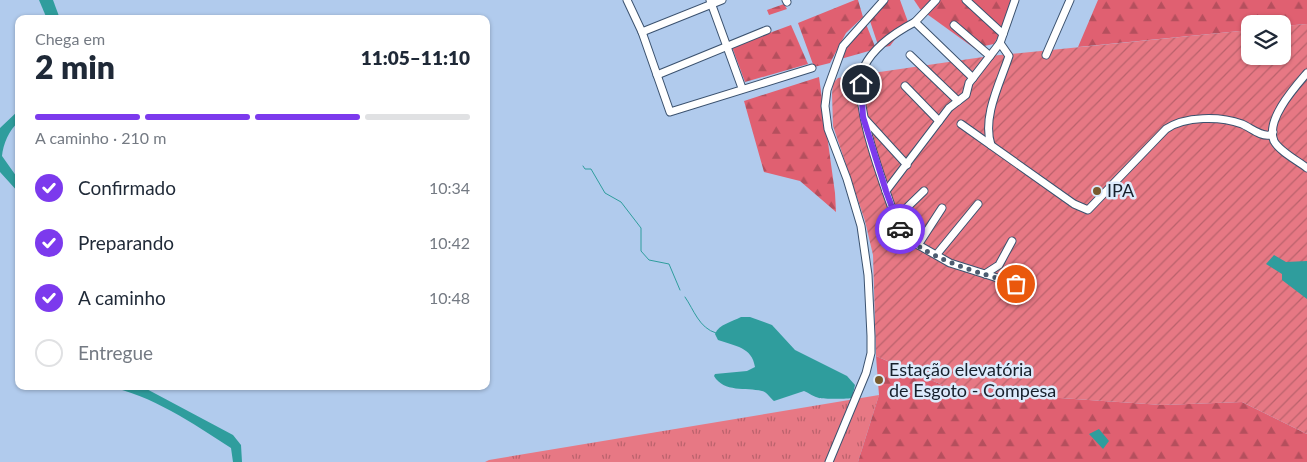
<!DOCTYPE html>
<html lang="pt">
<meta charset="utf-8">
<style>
:root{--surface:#fff;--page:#f2f2f3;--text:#1f2937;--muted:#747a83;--line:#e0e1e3;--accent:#7c3aed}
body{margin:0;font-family:Lato,sans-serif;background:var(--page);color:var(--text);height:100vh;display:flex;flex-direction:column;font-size:19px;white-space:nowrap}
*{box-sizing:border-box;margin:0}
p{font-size:16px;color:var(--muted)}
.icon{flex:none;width:28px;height:28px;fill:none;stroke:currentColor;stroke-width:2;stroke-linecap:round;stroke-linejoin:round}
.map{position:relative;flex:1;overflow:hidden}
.panel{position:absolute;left:15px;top:15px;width:475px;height:375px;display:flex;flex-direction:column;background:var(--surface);border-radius:10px;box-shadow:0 1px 4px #0004}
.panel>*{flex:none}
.controls{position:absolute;left:1241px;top:15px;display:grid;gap:10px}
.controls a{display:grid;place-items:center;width:50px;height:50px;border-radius:10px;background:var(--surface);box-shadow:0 1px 4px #0004;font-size:25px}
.pin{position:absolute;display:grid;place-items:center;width:42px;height:42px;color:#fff;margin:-21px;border:2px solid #fff;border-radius:50%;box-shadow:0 1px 5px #0007}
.courier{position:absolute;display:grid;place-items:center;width:50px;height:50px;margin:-25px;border:4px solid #7c3aed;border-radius:50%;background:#fff;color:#222;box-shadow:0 1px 6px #0007}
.overview em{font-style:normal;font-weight:800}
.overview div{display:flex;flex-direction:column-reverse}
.overview{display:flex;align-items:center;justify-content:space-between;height:85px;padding:0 20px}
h1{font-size:32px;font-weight:800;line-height:38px}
.bar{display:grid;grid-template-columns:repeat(4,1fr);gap:8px 5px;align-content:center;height:60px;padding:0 20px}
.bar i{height:6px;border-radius:4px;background:var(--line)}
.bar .selected{background:var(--accent)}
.bar p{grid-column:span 4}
ol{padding:0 20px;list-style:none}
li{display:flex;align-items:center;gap:15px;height:55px}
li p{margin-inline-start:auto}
li .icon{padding:5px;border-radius:50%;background:var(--accent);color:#fff;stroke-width:4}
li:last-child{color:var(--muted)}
li i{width:28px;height:28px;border:2px solid var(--line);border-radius:50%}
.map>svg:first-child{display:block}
</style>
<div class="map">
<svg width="1307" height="462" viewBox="0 0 1307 462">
<defs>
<pattern id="grass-tufts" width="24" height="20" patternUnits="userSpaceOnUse" patternTransform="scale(1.25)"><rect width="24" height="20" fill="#e77884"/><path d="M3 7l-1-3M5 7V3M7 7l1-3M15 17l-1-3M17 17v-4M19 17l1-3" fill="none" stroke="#ba626c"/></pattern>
<pattern id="forest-firs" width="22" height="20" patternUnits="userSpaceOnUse" patternTransform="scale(1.25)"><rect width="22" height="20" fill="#e06071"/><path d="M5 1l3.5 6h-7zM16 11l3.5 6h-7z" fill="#b54f5d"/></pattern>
<pattern id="garden-furrows" width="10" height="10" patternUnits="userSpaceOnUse" patternTransform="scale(1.25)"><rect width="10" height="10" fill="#e77884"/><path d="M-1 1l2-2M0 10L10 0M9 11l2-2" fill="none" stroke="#ba626c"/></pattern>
</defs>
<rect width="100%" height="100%" fill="#b1cbed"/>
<polygon fill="url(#grass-tufts)" points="879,395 858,462 485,462 489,460"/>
<g fill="url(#forest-firs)">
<polygon points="855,0 858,0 863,17 846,33 830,63 814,67 798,23"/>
<polygon points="887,0 900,0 908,22 890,46 879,48 870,21"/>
<polygon points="914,0 1011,0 1000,33 994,44 974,48 920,9"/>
<polygon points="1098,0 1307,0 1307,24 1283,26 1282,24 1250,24 1250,30 1078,47"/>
<polygon points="784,4 787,9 769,15 767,10"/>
<polygon points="866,24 876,49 837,60"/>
<polygon points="791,25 808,64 745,82 732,47"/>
<polygon points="819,77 835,193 836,212 800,181 764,172 744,101"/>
<polygon points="876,356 956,391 1162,405 1242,402 1307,434 1307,462 858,462 879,395"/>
</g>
<polygon fill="url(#garden-furrows)" points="1307,24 1307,434 1242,402 1162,405 956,391 876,356 873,255 865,221 833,126 832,94 833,83 838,78 990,56 1250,30 1250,56 1282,56 1283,26"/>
<g fill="#2f9d9d">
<polygon points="39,0 53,0 60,19 47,19"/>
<path d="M19 110V122C9 129 3 145 2 156L19 180V193L0 172V128Z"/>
<polygon points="1274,255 1286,262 1307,261 1307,299 1282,280 1282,274 1266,264"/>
<path d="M741 317H750L772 325 795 350 847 376 855 385 852 398C849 399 823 399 819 398 814 397 809 393 804 391L774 401C770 398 767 392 762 391 746 387 724 393 714 376L715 374 747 371 755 367C752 347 735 346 718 340L715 334C719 324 732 322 741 317Z"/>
<path d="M106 386H141L233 435 241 445 242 462H233L231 448C192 423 152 395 106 386Z"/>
<polygon points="1099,429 1109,441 1103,449 1089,434"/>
</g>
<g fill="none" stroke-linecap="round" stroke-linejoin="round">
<g stroke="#2f9d9d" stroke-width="1">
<polyline points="583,166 585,169 591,169 605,193 621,202 641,228 641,251 649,260 669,264 680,290"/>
<path d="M685 297C694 310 699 328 716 333"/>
</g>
<g stroke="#3b526f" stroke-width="9">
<g id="minor">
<polyline points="627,0 642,32 670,112 812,68"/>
<polyline points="710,0 742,88"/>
<polyline points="786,0 787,2"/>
<polyline points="936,0 915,22 973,78"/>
<polyline points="966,0 1003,34"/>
<path d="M915 22C896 32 873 48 864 67 849 99 886 189 897 223L906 238 950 263 985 274 999 265 1012 241"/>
<polyline points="954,25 990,56"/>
<polyline points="642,32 722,0"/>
<polyline points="910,55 958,101"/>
<polyline points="1046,55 1070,0"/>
<path d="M1307 73C1295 87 1265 120 1274 141 1279 151 1298 161 1307 168"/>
<polyline points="657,75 767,30"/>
<polyline points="905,86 939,121"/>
<polyline points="865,119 907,165"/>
<path d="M961 124 1074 204 1088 210 1166 129C1185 116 1220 116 1242 124 1251 128 1261 137 1270 135L1273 132"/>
<path d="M991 145C982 117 1000 83 1009 56L1000 43 1015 0"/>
<polyline points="886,191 949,108 966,95 969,83 1000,43"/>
<polyline points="895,219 924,191"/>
<polyline points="918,245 942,208"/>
<polyline points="937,254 978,204"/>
<polyline points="985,274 1016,284"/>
<polyline points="829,462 866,373 871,353 871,336 868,275 861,226 847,179 828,129 825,106 827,90 843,46 884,0"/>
</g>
</g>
<use href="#minor" stroke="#fff" stroke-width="7"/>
</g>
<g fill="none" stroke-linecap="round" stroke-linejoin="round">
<path stroke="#4c5c70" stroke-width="5" stroke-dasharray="0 9" d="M900 229C918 257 984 274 1016 284"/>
<polyline stroke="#7c3aed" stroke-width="6" points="861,84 863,117 886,191 900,229"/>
</g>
<g fill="#785a2e" stroke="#ddebfc" stroke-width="2">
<circle cx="1097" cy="191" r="5"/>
<circle cx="879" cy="380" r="5"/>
</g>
<g text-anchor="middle" stroke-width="5" stroke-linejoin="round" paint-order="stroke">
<g font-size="18" fill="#16202c" stroke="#ddebfc" text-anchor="start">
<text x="1107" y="197">IPA</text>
<text x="889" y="376">Estação elevatória<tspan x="889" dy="21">de Esgoto - Compesa</tspan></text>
</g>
</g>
</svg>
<div class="controls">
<a><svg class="icon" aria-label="layers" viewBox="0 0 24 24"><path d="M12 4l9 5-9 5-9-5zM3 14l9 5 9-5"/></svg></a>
</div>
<div class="pin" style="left:1016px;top:284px;background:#ea580c"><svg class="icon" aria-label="bag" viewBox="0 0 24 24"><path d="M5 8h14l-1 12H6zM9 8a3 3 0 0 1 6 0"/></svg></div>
<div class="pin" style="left:861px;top:84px;background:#1f2937"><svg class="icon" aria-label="home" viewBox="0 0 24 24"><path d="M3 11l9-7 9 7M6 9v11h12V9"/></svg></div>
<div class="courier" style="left:900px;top:229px"><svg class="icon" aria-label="car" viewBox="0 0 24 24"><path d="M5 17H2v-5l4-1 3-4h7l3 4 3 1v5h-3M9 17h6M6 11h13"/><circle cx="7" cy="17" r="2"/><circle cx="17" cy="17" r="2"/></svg></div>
<section class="panel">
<div class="overview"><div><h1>2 min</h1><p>Chega em</p></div><em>11:05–11:10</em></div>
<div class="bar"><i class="selected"></i><i class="selected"></i><i class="selected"></i><i></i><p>A caminho · 210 m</p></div>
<ol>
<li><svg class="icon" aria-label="check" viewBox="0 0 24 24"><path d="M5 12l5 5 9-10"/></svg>Confirmado<p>10:34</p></li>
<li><svg class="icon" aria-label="check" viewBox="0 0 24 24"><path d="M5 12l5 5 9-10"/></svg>Preparando<p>10:42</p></li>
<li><svg class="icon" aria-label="check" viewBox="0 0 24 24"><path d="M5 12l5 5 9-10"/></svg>A caminho<p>10:48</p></li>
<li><i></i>Entregue</li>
</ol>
</section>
</div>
